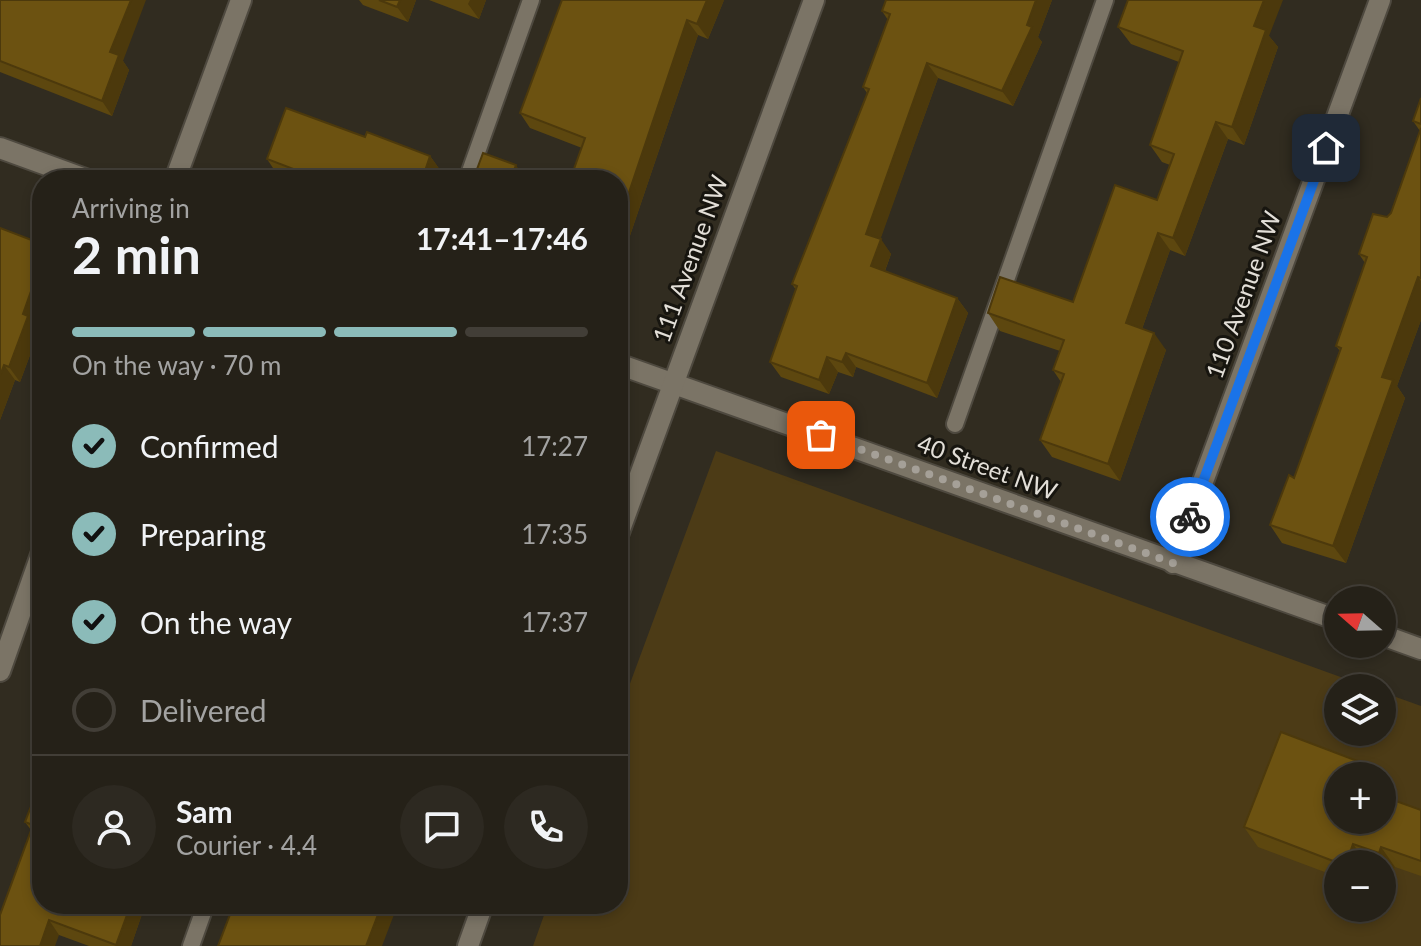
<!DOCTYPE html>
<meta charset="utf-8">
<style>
:root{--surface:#252118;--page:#2d2921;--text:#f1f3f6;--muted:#a3a3a2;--line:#423e37;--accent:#8bbbb9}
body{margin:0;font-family:Lato,sans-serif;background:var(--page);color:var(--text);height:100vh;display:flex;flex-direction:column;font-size:30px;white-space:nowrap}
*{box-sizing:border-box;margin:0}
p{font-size:26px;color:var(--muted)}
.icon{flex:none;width:44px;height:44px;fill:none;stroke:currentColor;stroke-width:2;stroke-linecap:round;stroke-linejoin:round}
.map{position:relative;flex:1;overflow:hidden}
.sheet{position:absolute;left:32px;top:170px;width:596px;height:744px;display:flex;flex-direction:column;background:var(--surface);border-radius:32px;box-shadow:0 4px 12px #0003,0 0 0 2px var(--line)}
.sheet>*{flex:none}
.needle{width:52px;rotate:290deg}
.fabs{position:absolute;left:1324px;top:586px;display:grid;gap:16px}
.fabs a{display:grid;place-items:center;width:72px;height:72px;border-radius:50%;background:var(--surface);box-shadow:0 4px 12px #0003,0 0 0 2px var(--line);font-size:40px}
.pin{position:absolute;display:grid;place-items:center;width:68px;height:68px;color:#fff;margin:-34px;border-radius:16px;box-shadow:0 4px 12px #0006}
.courier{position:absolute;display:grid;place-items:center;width:80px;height:80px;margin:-40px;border:6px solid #1a73e8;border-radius:50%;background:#fff;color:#222;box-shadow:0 2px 10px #0007}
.overview em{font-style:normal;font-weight:700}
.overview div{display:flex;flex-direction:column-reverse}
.overview{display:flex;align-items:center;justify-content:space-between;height:136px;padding:0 40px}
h1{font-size:52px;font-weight:700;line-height:60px}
.bar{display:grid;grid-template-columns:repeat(4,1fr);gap:12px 8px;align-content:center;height:96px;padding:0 40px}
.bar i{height:10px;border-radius:6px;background:var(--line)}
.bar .current{background:var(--accent)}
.bar p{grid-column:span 4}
.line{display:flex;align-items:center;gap:20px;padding:0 40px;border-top:2px solid var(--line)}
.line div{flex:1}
.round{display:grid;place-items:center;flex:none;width:84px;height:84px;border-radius:42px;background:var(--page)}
ol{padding:0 40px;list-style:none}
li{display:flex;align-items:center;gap:24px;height:88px}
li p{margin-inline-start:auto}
li .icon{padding:8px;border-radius:50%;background:var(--accent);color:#111;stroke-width:4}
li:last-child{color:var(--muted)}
li i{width:44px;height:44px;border:4px solid var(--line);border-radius:50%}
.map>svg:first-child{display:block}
</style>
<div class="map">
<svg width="1421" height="946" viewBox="0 0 1421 946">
<rect width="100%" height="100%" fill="#312c20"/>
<path fill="#4c3b16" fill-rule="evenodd" d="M716 451 1371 688H1338V732H1382V692L1421 706V946H533L548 904H618V716ZM1338 776H1382V820H1338ZM1338 864H1382V908H1338Z"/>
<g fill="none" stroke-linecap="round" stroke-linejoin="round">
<g stroke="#4e493f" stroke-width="20">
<g id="service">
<polyline points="467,180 531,0"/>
<polyline points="955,424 1105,0"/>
<polyline points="191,946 206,904"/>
</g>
</g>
<g stroke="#4e493f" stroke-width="24">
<g id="minor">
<polyline points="0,148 88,180"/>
<polyline points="175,180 241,0"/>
<polyline points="618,364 1338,620"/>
<polyline points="618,535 814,0"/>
<polyline points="1173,563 1380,0"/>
<polyline points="1382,635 1421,649"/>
<polyline points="0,671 42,552"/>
<polyline points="468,946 483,904"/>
</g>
</g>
<use href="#service" stroke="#7b7466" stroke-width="16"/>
<use href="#minor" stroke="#7b7466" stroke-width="20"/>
</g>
<g fill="#5d470f">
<polygon points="0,0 123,61 129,70 112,116 0,72"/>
<polygon points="359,0 416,0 408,22 363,5"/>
<polygon points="429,0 486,0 479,19"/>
<polygon points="724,0 708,39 698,35 618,271 618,180 582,148 530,128 520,113"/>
<polygon points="886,0 1052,0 1038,37 1042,42 1013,106 938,78 880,239 891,254 885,271 957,298 968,313 937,398 856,367 853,377 838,372 829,394 781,377 770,362 796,290 792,284 867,93 863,87 888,20 882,11"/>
<polygon points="1118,27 1269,36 1278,47 1244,145 1228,139 1185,256 1170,250 1142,329 1166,350 1120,481 1052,457 1040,440 1061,382 1053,370 1060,351 1000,331 988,313 1073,302 1157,200 1170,165 1162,162 1150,145 1179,62 1131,44"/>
<polygon points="1421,98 1421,320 1397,386 1405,398 1346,563 1282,543 1270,525 1294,478 1340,351 1336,346 1365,263 1359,254 1387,217 1391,213 1420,131 1413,121"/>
<polygon points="365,137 430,156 445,177 444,180 281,180 267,159"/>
<polygon points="0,228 42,244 42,304 35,325 39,331 20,382 15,380 0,420"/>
<polygon points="42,778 42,904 158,904 156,909 151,907 148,916 142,914 131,946 89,946 59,935 0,946 31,830 25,822"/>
<polygon points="1395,790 1391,799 1421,810 1421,876 1395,867 1393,872 1382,868 1382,864 1367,863 1338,864 1338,877 1258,847 1244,827"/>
</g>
<g fill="#4c390c">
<polygon points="131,0 146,0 123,61 129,70 112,116 102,101 110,52"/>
<polygon points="400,0 416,0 408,22 397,7"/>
<polygon points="470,0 486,0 479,19 468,4"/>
<polygon points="707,0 724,0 708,39 697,24"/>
<polygon points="1036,0 1052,0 1038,37 1042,42 1013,106 1002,91"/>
<polygon points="1264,0 1283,0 1269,36 1278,47 1244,145 1232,127 1254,26"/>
<polygon points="687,20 698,35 618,271 618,225"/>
<polygon points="927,63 938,78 877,249 866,234"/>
<polygon points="1216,122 1228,139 1185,256 1173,238"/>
<polygon points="430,156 445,177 444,180 422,180"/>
<polygon points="516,165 521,173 518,180 510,180"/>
<polygon points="349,172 354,180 346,180"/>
<polygon points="1158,233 1170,250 1138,340 1126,323"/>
<polygon points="881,239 891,254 881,281 871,266"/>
<polygon points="42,260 42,304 35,325 39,331 20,382 9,367 23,314"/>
<polygon points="1418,277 1421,281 1421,320 1397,386 1405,398 1346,563 1333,546 1382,377"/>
<polygon points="957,298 968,313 937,398 927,383"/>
<polygon points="1154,333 1166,350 1120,481 1108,464"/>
<polygon points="846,353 856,367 853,377 842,362"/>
<polygon points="827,357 838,372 829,394 819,380"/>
<polygon points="4,365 15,380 0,420 0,376"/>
<polygon points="1381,770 1395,790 1386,812 1382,806 1382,776 1379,776"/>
<polygon points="1353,844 1367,863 1367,864 1346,864"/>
<polygon points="1381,847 1395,867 1393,872 1379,853"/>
<polygon points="131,904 135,904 142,914 131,946 116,946"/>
<polygon points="140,904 149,904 151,907 148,916"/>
<polygon points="382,904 398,904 382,946 366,946"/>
<polygon points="49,920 59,935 55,946 40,946"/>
</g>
<g fill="#6c5211" stroke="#4c390c" stroke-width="2">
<polygon points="0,0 131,0 110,52 119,55 102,101 0,61"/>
<polygon points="379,0 400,0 397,7"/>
<polygon points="562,0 707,0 697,24 687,20 618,225 618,180 570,180 585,138 520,113"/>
<polygon points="886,0 1036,0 1027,25 1032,27 1002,91 927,63 866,234 881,239 871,266 957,298 927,383 846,353 842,362 827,357 819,380 770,362 797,286 792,284 869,89 863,87 890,14 882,11"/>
<polygon points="1128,0 1264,0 1254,26 1266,30 1232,127 1216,122 1173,238 1158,233 1126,323 1154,333 1108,464 1040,440 1064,374 1053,370 1064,340 988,313 1000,277 1073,302 1115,185 1157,200 1174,154 1150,145 1183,51 1118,27"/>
<polygon points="1421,98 1421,124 1413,121"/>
<polygon points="286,108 365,137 367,132 430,156 422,180 370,180 349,172 346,180 322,180 267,159"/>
<polygon points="1421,128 1421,278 1418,277 1382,377 1393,380 1333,546 1270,525 1289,475 1294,478 1341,348 1336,346 1367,257 1359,254 1373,214 1387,217 1391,213"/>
<polygon points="483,153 516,165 510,180 473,180"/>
<polygon points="0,228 42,244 42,260 23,314 28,316 9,367 4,365 0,376"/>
<polygon points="1281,732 1381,770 1379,776 1338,776 1338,820 1382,820 1382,796 1421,810 1421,861 1381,847 1379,853 1353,844 1346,864 1341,864 1244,827"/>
<polygon points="42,778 42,904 131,904 116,945 49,920 40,946 0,946 0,915 33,825 25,822"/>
<polygon points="234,904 382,904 366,946 218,946"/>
</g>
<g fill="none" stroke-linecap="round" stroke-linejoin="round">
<polyline stroke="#a5a098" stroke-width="8" stroke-dasharray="0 14.4" points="821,435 1173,563 1190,517"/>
<polyline stroke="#1a73e8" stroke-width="10" points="1190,517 1326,148"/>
</g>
<g text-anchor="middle" stroke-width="6" stroke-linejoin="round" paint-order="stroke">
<g font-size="24" fill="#e3dfd8" stroke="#17150f">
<text transform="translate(691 259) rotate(-70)" y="8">111 Avenue NW</text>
<text transform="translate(1244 295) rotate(-70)" y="8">110 Avenue NW</text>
<text transform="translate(987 468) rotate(20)" y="8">40 Street NW</text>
</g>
</g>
</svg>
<div class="fabs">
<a><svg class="needle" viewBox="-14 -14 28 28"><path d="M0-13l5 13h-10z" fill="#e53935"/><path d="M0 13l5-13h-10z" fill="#a3a3a2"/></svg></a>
<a><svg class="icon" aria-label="layers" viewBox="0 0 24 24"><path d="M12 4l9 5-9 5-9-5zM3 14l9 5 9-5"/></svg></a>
<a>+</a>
<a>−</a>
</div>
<div class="pin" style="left:821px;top:435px;background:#ea580c"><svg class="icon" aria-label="bag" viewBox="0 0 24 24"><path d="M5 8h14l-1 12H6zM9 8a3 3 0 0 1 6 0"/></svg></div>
<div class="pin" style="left:1326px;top:148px;background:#1f2937"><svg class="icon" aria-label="home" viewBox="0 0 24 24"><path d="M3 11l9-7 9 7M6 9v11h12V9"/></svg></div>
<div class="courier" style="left:1190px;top:517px"><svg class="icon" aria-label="bike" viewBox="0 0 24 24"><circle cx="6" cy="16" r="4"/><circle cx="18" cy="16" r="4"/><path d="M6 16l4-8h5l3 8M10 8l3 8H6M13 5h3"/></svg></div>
<section class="sheet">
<div class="overview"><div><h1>2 min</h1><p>Arriving in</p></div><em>17:41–17:46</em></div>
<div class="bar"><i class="current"></i><i class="current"></i><i class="current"></i><i></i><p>On the way · 70 m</p></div>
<ol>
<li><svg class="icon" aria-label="check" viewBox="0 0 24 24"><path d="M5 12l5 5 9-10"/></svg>Confirmed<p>17:27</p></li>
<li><svg class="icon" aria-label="check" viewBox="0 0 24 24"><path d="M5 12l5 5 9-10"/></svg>Preparing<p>17:35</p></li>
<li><svg class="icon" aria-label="check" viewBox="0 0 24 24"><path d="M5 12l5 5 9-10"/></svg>On the way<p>17:37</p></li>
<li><i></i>Delivered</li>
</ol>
<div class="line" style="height:144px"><a class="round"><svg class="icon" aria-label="person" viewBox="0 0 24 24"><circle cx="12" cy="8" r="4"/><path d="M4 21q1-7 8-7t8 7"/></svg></a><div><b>Sam</b><p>Courier · 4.4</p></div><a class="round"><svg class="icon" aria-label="chat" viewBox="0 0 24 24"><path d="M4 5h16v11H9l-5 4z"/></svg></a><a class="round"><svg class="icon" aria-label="phone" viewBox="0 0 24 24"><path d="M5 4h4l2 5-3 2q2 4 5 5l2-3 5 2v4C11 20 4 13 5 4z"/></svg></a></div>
</section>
</div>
